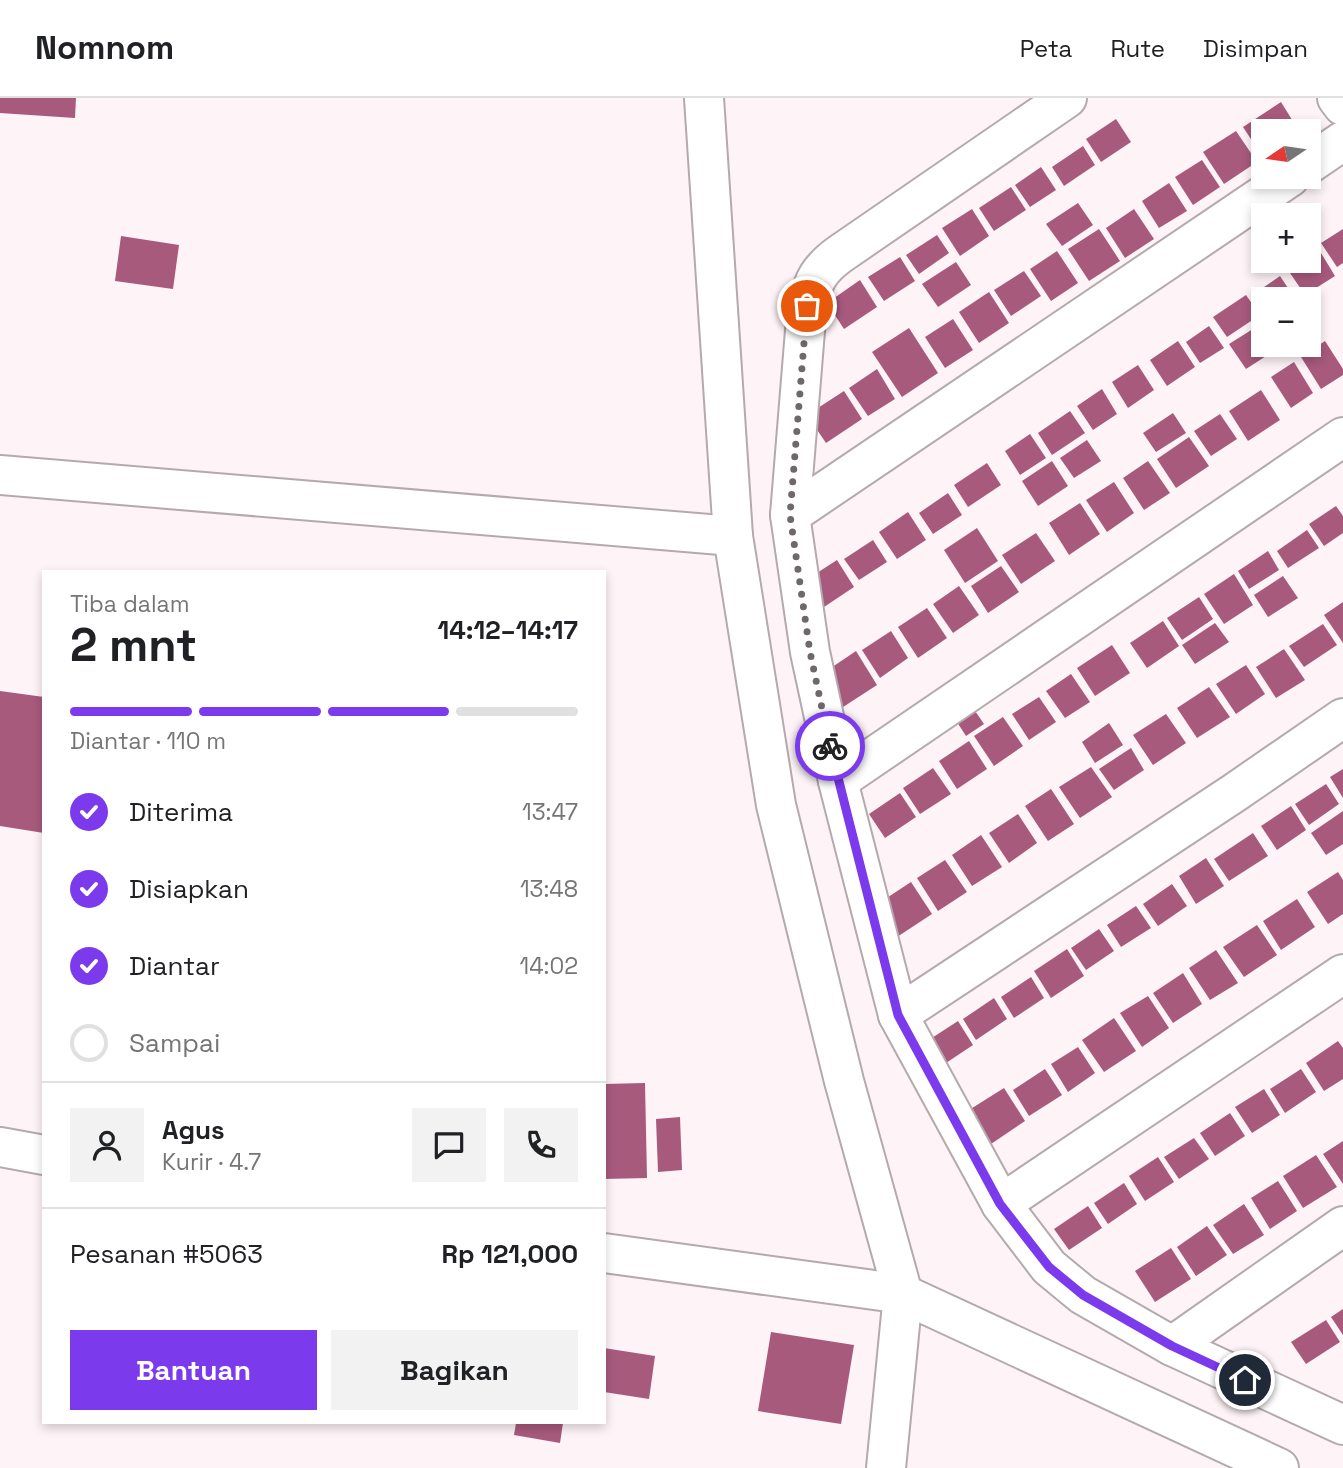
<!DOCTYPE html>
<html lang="id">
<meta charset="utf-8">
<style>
:root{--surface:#fff;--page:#f2f2f2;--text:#202124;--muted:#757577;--line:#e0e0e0;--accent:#7c3aed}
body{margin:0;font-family:"Space Grotesk",sans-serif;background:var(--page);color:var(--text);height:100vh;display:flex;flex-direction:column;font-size:26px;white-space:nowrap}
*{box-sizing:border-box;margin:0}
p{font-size:23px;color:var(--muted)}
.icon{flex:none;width:38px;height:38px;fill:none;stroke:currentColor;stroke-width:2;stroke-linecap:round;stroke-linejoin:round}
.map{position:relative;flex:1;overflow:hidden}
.panel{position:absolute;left:42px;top:472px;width:564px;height:854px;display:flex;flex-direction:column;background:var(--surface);border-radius:0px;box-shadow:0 4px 10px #0003}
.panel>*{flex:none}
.needle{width:46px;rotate:257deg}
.controls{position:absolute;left:1251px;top:21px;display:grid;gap:14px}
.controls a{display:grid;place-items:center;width:70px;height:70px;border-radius:0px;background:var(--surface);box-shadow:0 4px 10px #0003;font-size:35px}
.pin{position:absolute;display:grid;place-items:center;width:60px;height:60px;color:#fff;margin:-30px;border:4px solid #fff;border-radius:50%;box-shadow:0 2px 7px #0007}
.courier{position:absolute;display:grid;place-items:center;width:70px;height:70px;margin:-35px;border:5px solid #7c3aed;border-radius:50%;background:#fff;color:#222;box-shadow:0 2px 9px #0007}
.summary em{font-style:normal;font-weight:700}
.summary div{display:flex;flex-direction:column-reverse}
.summary{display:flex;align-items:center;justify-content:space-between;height:119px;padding:0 28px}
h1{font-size:46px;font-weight:700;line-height:52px}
.bar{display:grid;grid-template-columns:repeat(4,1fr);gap:10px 7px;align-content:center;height:84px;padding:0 28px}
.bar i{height:9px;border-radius:5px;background:var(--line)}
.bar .on{background:var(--accent)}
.bar p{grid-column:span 4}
.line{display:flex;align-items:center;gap:18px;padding:0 28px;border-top:2px solid var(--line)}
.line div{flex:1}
.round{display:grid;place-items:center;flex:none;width:74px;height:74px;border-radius:0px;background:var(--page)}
ol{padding:0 28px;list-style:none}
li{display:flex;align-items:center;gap:21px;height:77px}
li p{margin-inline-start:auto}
li .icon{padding:7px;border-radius:50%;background:var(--accent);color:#fff;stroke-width:4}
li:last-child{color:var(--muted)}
li i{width:38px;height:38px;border:4px solid var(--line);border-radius:50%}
.primary-button{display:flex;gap:14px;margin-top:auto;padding:14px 28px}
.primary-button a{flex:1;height:80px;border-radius:0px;background:var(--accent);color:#fff;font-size:28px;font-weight:700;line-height:80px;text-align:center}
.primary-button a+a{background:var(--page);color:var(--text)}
header{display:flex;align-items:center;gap:42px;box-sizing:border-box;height:98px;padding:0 35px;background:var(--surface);border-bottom:2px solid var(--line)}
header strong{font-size:33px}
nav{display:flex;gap:38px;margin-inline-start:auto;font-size:24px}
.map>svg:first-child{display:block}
</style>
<header>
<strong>Nomnom</strong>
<nav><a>Peta</a><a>Rute</a><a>Disimpan</a></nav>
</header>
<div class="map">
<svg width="1343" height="1370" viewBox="0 0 1343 1370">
<rect width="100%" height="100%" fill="#fef3f7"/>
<g fill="#a85a7d">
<polygon points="0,0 76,0 75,20 0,15"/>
<polygon points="1281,4 1299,33 1264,33 1264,61 1243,29"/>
<polygon points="1116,21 1131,44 1101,64 1086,41"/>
<polygon points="1236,33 1257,64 1224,86 1203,54"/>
<polygon points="1083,48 1095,67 1064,88 1052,69"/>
<polygon points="1202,62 1220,89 1193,107 1175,79"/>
<polygon points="1041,69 1056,92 1030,109 1015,87"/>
<polygon points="1169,85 1187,113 1159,130 1142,103"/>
<polygon points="1011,89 1026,112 994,133 979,110"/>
<polygon points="1078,105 1093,127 1062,148 1046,126"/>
<polygon points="972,111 989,138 960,158 942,130"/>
<polygon points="1134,111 1154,141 1125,160 1106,130"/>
<polygon points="1099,131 1120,163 1089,183 1068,151"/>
<polygon points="1343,131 1343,165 1337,169 1321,145"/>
<polygon points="937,137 949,155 919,176 906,157"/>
<polygon points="121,138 179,147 173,191 115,183"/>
<polygon points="1057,153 1078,185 1051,203 1030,171"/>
<polygon points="1321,155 1335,178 1305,197 1290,175"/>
<polygon points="900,159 915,183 884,203 868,179"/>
<polygon points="956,164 971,187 938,209 922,186"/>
<polygon points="1024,173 1041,198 1011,218 994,192"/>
<polygon points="1280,178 1292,196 1285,201 1264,201 1264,212 1254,196"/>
<polygon points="860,182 877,209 844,231 827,205"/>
<polygon points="989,194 1009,225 979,245 959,214"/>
<polygon points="1246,197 1260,217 1227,239 1213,219"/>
<polygon points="953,221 973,252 945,270 925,239"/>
<polygon points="1264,224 1264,247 1278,247 1280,249 1246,271 1229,246"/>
<polygon points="1209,228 1224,250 1200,265 1186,244"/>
<polygon points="909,230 938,275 902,299 872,254"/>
<polygon points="1178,243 1195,269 1167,288 1150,262"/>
<polygon points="1325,243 1343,271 1343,277 1321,291 1301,259"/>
<polygon points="1294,264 1313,295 1291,310 1271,279"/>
<polygon points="1138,267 1154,292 1128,310 1112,284"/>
<polygon points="877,271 895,301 868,318 849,290"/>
<polygon points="1102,291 1117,316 1093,332 1077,308"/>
<polygon points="1261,292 1280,322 1248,343 1229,313"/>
<polygon points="844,293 862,321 826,345 807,317"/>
<polygon points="1070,313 1085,335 1052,357 1038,335"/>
<polygon points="1173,315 1186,335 1156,354 1143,335"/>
<polygon points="1220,316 1237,341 1211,358 1194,333"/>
<polygon points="1030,336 1046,360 1020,377 1005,353"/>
<polygon points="1189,339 1209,368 1176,390 1157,361"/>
<polygon points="1087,342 1101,363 1074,380 1060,360"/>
<polygon points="1052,363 1068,388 1038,408 1022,383"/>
<polygon points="1148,363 1170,395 1144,412 1123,380"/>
<polygon points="987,365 1001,387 968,409 954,387"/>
<polygon points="1114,384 1134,415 1107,434 1086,402"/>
<polygon points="948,395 962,417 933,436 919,415"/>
<polygon points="1080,405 1100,436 1069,457 1049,425"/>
<polygon points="1336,408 1343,418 1343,435 1324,448 1309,426"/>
<polygon points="908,414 926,442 897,461 879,434"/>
<polygon points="977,430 998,463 965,485 944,452"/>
<polygon points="1307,432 1319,450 1288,470 1277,453"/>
<polygon points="1036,435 1055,463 1021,486 1002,457"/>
<polygon points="873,442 887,464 859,482 844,461"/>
<polygon points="1268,453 1279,472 1249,491 1238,473"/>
<polygon points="837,462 854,489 821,511 803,484"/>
<polygon points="1001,468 1019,494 988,515 971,488"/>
<polygon points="1234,476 1253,507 1224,526 1204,496"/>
<polygon points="1283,478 1298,500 1268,519 1254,497"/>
<polygon points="959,488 979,517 953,535 933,506"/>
<polygon points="1199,499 1213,521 1182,542 1167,520"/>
<polygon points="1343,504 1343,545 1324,517"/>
<polygon points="927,510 947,540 918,560 898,529"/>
<polygon points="1163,523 1179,548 1147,570 1130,545"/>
<polygon points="1215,525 1229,544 1195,566 1182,547"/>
<polygon points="1323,526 1337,547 1304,569 1289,548"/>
<polygon points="891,533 908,560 880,580 862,552"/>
<polygon points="1112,547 1130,575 1095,598 1077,570"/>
<polygon points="1284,551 1305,582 1276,600 1256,569"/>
<polygon points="856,553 877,587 840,611 819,578"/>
<polygon points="1246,567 1265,596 1236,616 1216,586"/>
<polygon points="1071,576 1090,604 1065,620 1046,593"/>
<polygon points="1209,589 1230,619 1197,640 1177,610"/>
<polygon points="0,593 44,599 44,735 0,728"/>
<polygon points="1039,599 1056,624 1029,642 1012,616"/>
<polygon points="973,610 984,626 966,638 955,621"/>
<polygon points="1166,616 1186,645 1153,667 1133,637"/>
<polygon points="1003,619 1023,648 994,668 974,638"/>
<polygon points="1109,625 1123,647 1095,665 1082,644"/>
<polygon points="969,643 987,671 957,691 939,663"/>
<polygon points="1131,650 1144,672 1114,692 1099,671"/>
<polygon points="1091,669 1112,699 1080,720 1059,689"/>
<polygon points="933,670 951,696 920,716 903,690"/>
<polygon points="1343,671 1343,700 1330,679"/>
<polygon points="1326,686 1339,706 1309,727 1295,706"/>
<polygon points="1051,691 1074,726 1048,743 1025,708"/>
<polygon points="900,695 916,719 885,740 869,716"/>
<polygon points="1291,708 1306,732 1277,752 1261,728"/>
<polygon points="1343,713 1343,746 1326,757 1311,735"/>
<polygon points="1018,716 1037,745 1009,765 989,735"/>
<polygon points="1253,735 1268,758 1229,783 1214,761"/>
<polygon points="981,737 1002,769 972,788 952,757"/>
<polygon points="1206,760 1224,788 1196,806 1179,778"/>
<polygon points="945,762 967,794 938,813 917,780"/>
<polygon points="1338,774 1343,782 1343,816 1328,826 1307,794"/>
<polygon points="911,784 932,816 897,839 876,807"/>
<polygon points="1172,786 1187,808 1158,828 1143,806"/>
<polygon points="1297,801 1315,829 1281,852 1263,823"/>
<polygon points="1136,808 1151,830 1121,849 1107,827"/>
<polygon points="1257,827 1277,857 1244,879 1223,849"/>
<polygon points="1099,831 1114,853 1086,872 1071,850"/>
<polygon points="1067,851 1084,878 1051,900 1034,873"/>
<polygon points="1216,852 1238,885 1210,902 1189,870"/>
<polygon points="1183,875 1202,906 1173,925 1153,895"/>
<polygon points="1031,879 1044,900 1014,920 1001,899"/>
<polygon points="1148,898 1169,930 1142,949 1120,915"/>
<polygon points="994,900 1007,921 976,942 963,921"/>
<polygon points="1114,920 1136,953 1104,974 1082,942"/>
<polygon points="958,923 973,947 937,971 921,947"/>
<polygon points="1338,943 1343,950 1343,981 1324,993 1306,965"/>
<polygon points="1078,949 1095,975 1068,994 1051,966"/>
<polygon points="1045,971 1062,997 1029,1018 1013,992"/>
<polygon points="1301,971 1316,994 1285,1015 1270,991"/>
<polygon points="645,985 647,1080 604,1081 604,986"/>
<polygon points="1004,990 1025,1023 991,1046 969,1012"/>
<polygon points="1264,991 1280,1017 1252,1035 1235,1009"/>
<polygon points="1230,1015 1245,1038 1215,1058 1200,1035"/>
<polygon points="680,1019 682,1072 658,1074 656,1021"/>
<polygon points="1194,1040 1209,1061 1179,1081 1164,1059"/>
<polygon points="1343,1043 1343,1086 1323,1056"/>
<polygon points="1316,1057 1337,1089 1303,1110 1283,1078"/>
<polygon points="1158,1059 1174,1084 1145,1103 1129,1078"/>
<polygon points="1278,1083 1297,1113 1270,1131 1251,1100"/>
<polygon points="1124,1085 1137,1106 1108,1126 1094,1105"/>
<polygon points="1244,1106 1264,1137 1233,1156 1213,1127"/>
<polygon points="1088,1108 1102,1130 1069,1152 1054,1131"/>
<polygon points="1207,1128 1227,1157 1196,1178 1177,1149"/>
<polygon points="1171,1150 1191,1181 1155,1204 1135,1173"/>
<polygon points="1343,1211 1343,1237 1331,1219"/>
<polygon points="1326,1222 1340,1244 1306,1266 1291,1244"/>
<polygon points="771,1234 854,1247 841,1326 758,1313"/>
<polygon points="604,1250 655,1258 649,1301 604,1294"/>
<polygon points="516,1325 563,1325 560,1345 514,1337"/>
</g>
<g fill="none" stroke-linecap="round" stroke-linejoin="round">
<g stroke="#b4aaad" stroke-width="42">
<g id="minor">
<polyline points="704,0 733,438 776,707 844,983 903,1196 886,1370"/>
<path d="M1067 0 840 156C819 171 813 183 807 208L790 417 810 554 838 683 898 917 1001 1106 1049 1169 1083 1197 1172 1248 1343 1327"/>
<polyline points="1337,0 1343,8"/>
<polyline points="1309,66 1343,43"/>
<polyline points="0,377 733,438"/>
<polyline points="790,417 1290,79"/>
<polyline points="838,683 1343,339"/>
<polyline points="898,917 1234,695 1343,620"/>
<polyline points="0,1049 44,1057"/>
<polyline points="1001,1106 1343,876"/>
<polyline points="604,1155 903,1196 1279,1370"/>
<polyline points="1172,1248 1343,1128"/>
</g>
</g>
<use href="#minor" stroke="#fff" stroke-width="38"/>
</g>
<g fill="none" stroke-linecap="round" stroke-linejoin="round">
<polyline stroke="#6e686a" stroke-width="7" stroke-dasharray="0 12.6" points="807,208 790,417 810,554 830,648"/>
<polyline stroke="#7c3aed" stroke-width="9" points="830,648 898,917 1000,1106 1049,1169 1083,1197 1172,1248 1245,1282"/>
</g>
</svg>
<div class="controls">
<a><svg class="needle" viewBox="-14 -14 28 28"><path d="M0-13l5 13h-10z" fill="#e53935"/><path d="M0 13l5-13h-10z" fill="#757577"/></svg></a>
<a>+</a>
<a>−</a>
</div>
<div class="pin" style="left:807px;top:208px;background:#ea580c"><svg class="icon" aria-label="bag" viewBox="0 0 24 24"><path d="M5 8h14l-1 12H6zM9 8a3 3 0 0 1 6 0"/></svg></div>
<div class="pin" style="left:1245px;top:1282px;background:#1f2937"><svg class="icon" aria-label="home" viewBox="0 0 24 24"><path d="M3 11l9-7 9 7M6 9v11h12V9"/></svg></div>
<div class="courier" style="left:830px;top:648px"><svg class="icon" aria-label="bike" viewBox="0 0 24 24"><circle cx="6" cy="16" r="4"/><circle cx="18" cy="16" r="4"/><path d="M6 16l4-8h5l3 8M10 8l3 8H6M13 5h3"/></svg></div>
<section class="panel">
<div class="summary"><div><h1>2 mnt</h1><p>Tiba dalam</p></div><em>14:12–14:17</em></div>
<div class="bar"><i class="on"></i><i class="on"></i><i class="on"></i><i></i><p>Diantar · 110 m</p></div>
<ol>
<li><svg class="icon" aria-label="check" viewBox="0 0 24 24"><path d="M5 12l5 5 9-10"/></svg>Diterima<p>13:47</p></li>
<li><svg class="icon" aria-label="check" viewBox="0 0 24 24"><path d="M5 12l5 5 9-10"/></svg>Disiapkan<p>13:48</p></li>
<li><svg class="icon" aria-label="check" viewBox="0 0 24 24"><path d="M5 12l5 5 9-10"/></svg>Diantar<p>14:02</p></li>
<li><i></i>Sampai</li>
</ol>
<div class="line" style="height:126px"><a class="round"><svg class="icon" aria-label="person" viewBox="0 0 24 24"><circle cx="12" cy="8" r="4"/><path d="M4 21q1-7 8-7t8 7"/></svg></a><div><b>Agus</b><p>Kurir · 4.7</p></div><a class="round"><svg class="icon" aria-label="chat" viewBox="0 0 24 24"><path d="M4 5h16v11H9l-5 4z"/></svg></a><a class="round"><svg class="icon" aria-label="phone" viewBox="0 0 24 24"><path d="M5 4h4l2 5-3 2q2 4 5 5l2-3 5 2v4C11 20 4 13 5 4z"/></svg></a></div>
<div class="line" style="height:91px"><div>Pesanan #5063</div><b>Rp 121,000</b></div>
<div class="primary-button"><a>Bantuan</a><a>Bagikan</a></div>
</section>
</div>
